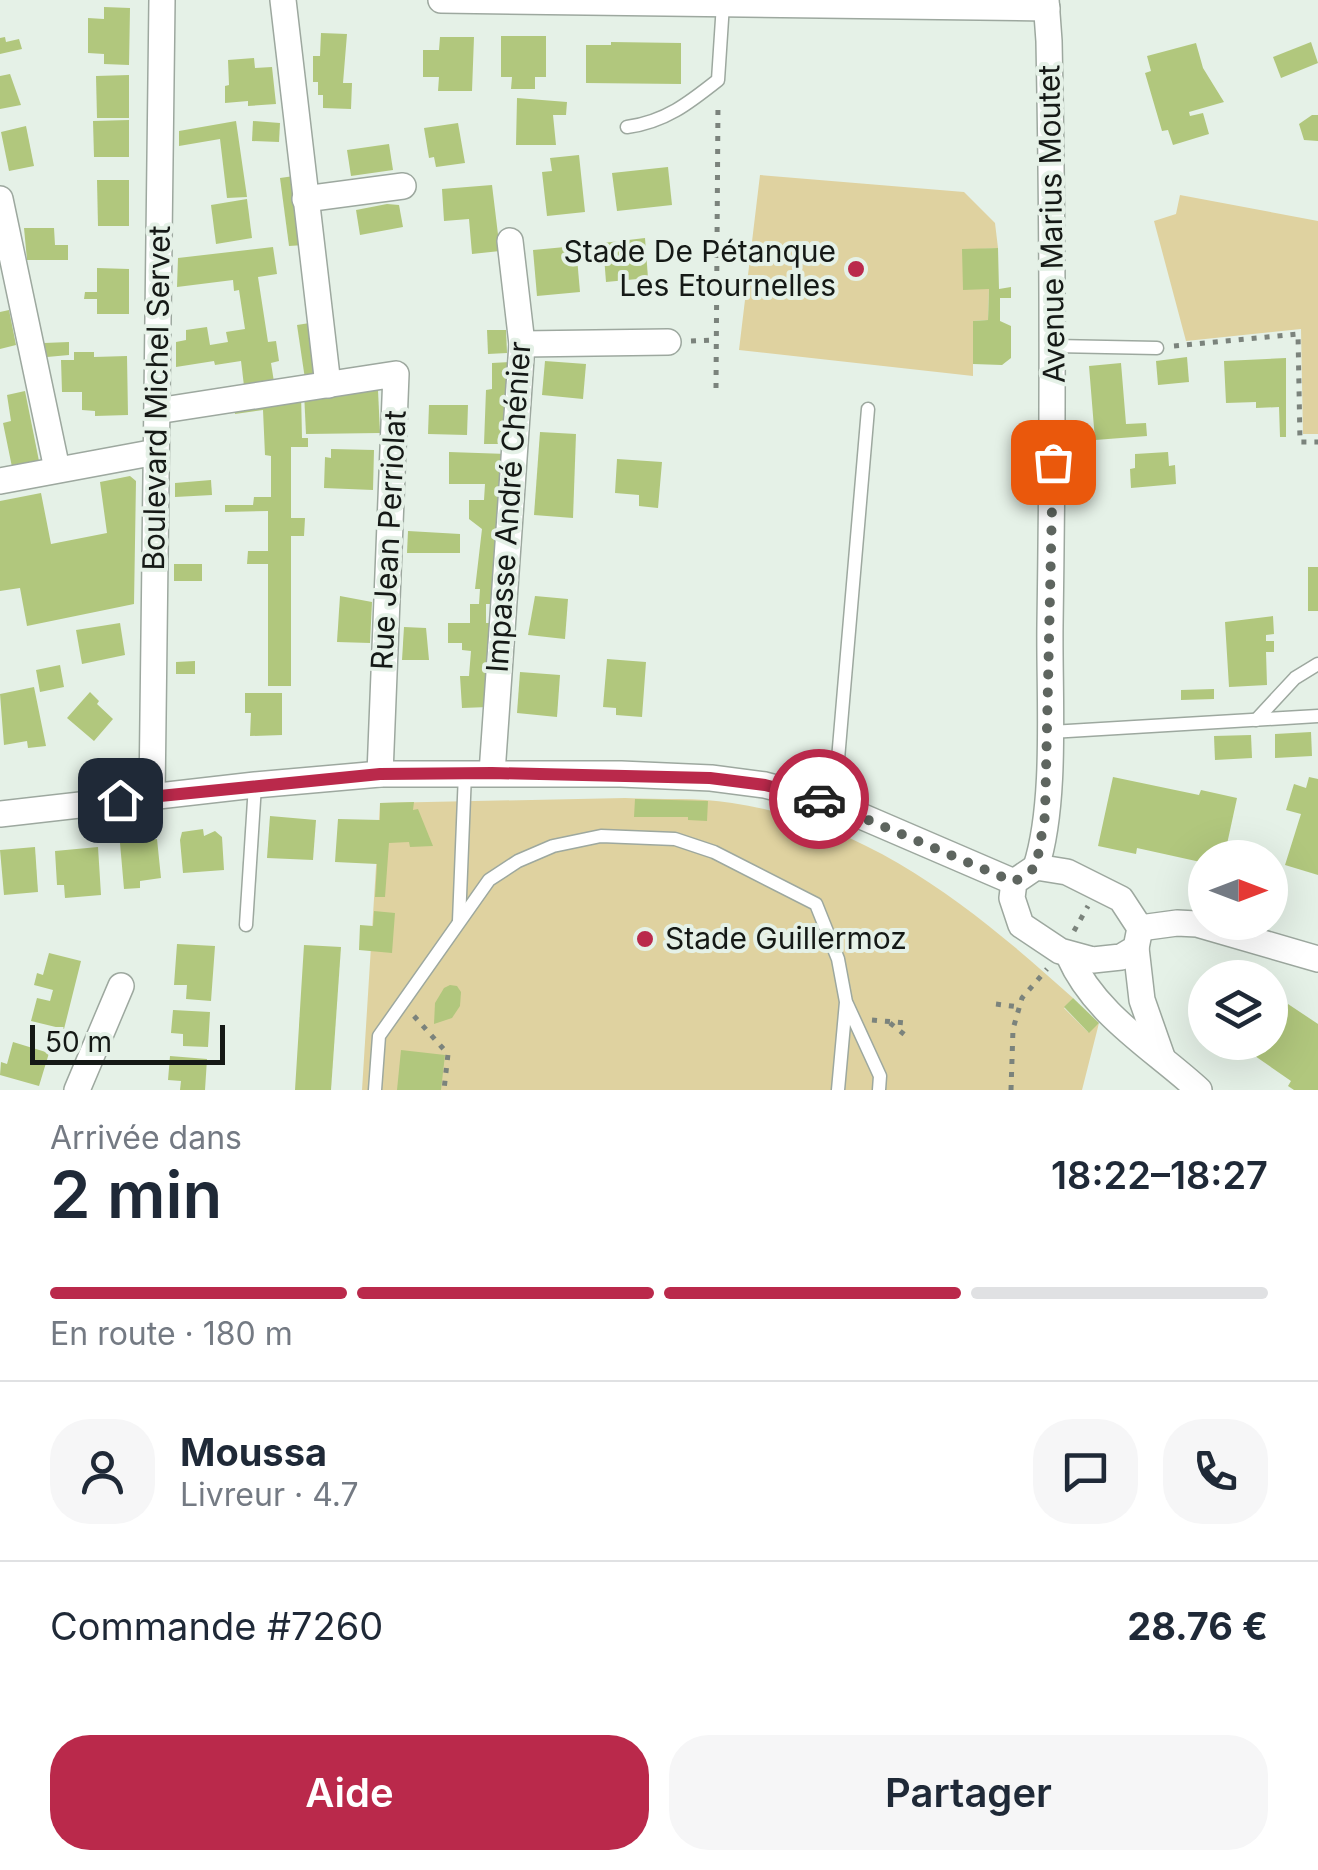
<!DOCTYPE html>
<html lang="fr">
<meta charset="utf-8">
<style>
:root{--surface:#fff;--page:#f6f6f7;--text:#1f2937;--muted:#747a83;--line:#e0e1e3;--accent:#ba294b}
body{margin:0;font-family:Inter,sans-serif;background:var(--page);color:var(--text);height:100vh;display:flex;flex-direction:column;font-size:38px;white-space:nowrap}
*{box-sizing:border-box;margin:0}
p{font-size:32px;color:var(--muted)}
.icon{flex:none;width:55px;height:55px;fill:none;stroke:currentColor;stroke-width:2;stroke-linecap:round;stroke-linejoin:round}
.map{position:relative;height:1090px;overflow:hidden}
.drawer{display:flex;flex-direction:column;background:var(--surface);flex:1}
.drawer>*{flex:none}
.needle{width:65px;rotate:90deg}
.fabs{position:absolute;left:1188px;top:840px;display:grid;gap:20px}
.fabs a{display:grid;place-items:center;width:100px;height:100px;border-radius:50%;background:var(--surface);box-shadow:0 10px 40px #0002;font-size:50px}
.scale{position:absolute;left:30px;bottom:25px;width:195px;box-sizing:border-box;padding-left:10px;border:5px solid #151916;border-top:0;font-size:28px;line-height:35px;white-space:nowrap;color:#151916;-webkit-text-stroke:8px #e5f1e7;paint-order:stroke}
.pin{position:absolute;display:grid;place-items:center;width:85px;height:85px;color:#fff;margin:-42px;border-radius:20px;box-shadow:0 5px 15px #0006}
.courier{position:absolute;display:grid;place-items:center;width:100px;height:100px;margin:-50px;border:8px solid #ba294b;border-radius:50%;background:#fff;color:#222;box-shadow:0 2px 12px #0007}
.summary em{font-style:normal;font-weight:600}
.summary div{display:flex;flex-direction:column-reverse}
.summary{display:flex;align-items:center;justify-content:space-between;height:170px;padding:0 50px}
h1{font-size:65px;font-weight:600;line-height:75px}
.bar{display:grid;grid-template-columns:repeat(4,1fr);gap:15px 10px;align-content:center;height:120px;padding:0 50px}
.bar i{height:12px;border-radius:8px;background:var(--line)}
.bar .on{background:var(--accent)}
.bar p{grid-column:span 4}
.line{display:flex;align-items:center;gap:25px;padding:0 50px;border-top:2px solid var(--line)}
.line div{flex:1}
.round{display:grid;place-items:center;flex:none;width:105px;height:105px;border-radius:40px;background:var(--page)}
.button{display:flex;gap:20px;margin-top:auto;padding:20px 50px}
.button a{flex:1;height:115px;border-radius:40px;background:var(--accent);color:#fff;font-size:40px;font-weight:600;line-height:115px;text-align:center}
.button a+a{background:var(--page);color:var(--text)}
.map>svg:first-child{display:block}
</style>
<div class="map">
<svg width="1318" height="1090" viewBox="0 0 1318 1090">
<rect width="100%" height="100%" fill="#e5f1e7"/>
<g fill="#dfd2a0">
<polygon points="760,175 964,192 995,223 998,248 962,250 989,289 988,320 973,321 973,376 739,350"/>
<polygon points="1180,195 1318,221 1318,434 1303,434 1301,329 1186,341 1154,221 1176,214"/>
<path d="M625 798C660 800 697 797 732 803 869 823 973 908 1073 998L1064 1008 1088 1032 1099 1023 1082 1090H362L380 803Z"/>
</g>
<g fill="#b1c77d">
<polygon points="104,7 130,8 129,65 104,64 104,54 88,53 88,18 104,19"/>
<polygon points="321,33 347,34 343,83 352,83 351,109 323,108 323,95 318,95 318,82 313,82 313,56 320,56"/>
<polygon points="501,36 546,36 546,77 535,77 535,89 511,89 512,77 501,77"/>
<polygon points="5,37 6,42 19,39 22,49 0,54 0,38"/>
<polygon points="440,37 474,37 472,91 438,91 439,77 423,77 423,50 439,50"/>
<polygon points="611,42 681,43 681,84 586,83 586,45 611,45"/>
<polygon points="1311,42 1318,63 1281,78 1273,57"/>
<polygon points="1196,43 1203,68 1224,102 1189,112 1190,116 1203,113 1209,134 1173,145 1168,130 1162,131 1145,73 1151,71 1147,56"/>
<polygon points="254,58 255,68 272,67 276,104 248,106 248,101 225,103 225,86 229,85 228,60"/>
<polygon points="10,74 21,105 0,109 0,76"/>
<polygon points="129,75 129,118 97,118 96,76"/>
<polygon points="517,98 567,102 566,115 553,115 556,145 516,145"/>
<polygon points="1312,115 1318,115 1318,141 1304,140 1299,124"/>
<polygon points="129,120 129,157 94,157 93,121"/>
<polygon points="236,121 247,197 227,198 220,139 179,146 179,131"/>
<polygon points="253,121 280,123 279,142 252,141"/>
<polygon points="458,123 465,163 436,167 434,157 429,158 424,128"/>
<polygon points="26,126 34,166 9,171 1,132"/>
<polygon points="389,144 393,170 351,176 347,150"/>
<polygon points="579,155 585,212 547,216 542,172 552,171 550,158"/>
<polygon points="668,167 672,205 617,211 612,173"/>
<polygon points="294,176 304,245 289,246 280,178"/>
<polygon points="97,180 129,180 129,226 98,226"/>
<polygon points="492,185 500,251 472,254 469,219 444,221 442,189"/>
<polygon points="247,199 252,238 216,244 211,205"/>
<polygon points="387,204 399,205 403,227 360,235 356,210"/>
<polygon points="24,228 54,228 55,245 68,245 68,260 27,260"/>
<polygon points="645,238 648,278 606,282 603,243"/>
<polygon points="576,246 580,292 537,296 533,250"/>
<polygon points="273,247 277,274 258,277 268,342 276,341 279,361 271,363 274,382 244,386 241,361 215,365 214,361 176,367 176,342 186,340 186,330 207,327 210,345 228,342 226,332 245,329 239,290 234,291 233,280 177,287 178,258"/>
<polygon points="998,248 999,289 1011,287 1011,298 1000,298 1000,321 1011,326 1011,358 1002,365 973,364 973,321 988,320 989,289 963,290 962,249"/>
<polygon points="97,268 129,269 129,314 97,314 97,299 84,299 85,292 97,292"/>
<polygon points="9,310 16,345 0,349 0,312"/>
<polygon points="316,322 324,376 305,379 297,325"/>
<polygon points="487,330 506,330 507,353 488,354"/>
<polygon points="69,342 69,355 47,357 44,343"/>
<polygon points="74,352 94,352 94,357 127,356 128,415 95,416 95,411 82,410 82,392 62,392 61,360 74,360"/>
<polygon points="1187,357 1189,382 1158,385 1156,361"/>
<polygon points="1286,358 1286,437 1280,437 1279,407 1256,408 1256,402 1226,403 1224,361"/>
<polygon points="545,361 586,364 583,399 542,395"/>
<polygon points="511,362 507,444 484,444 486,390 492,389 492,363"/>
<polygon points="1121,363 1126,424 1146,423 1147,436 1095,440 1089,366"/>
<polygon points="378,390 380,433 306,434 304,392"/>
<polygon points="25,391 39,461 12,467 3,423 11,421 7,395"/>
<polygon points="301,392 302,438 308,438 308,447 291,447 291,518 305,518 304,536 291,536 291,686 268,686 268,564 247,564 248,551 268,551 268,511 225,512 225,505 253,505 254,497 271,497 271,456 265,455 263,410 235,414 233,400"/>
<polygon points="429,405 468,405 467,435 428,434"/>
<polygon points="540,432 576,434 573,518 534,515"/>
<polygon points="331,449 374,450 373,490 324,488 325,457 331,458"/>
<polygon points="449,452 507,454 495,604 486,604 486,623 494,623 488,707 462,708 460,676 469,676 471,651 462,650 462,643 448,643 448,623 470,623 470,604 479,604 480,589 475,589 482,529 469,519 469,500 484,500 485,484 449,484"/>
<polygon points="1168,452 1169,466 1175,465 1176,484 1131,488 1130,469 1135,468 1135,454"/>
<polygon points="617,459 662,462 658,508 639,506 639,495 615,493"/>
<polygon points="130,476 136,481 134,604 27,626 20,588 0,591 0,501 41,493 51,544 107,533 100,482"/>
<polygon points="211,480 212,495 175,497 175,483"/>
<polygon points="408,531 460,534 460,553 407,553"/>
<rect x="174" y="564" width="28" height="17"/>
<rect x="1308" y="567" width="10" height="44"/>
<polygon points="340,596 372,602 370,643 337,642"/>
<polygon points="535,596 568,599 565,639 528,635"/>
<polygon points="1273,616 1274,634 1266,635 1266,641 1274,641 1274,652 1266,652 1267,685 1229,687 1225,622"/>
<polygon points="120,623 125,655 82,664 76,630"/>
<polygon points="404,627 426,628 429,660 402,660"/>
<polygon points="607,659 646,662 642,717 616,715 616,708 603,707"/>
<polygon points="195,661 195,674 176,674 176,662"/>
<polygon points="60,665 64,687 40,692 36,670"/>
<polygon points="520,672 560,675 557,717 517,713"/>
<polygon points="34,687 46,746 28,748 27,741 4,745 0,694"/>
<polygon points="1214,689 1214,699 1181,700 1181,690"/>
<polygon points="90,692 99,701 97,704 113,719 94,741 67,718"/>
<polygon points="245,693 282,693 282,735 250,736 251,713 245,713"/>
<polygon points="1311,732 1312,756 1275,758 1275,734"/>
<polygon points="1251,735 1252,758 1215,760 1214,736"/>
<polygon points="1113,777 1199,795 1201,790 1237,798 1224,858 1205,858 1205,863 1137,848 1136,854 1098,846"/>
<polygon points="1309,777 1318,779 1318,875 1285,865 1301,814 1286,810 1294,784 1306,788"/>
<polygon points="635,799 708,801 707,821 688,820 688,817 634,817"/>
<polygon points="414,802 413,810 418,809 433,846 410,847 409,842 389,843 385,897 375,897 377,864 335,862 338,819 380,820 380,803"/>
<polygon points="270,816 316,820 313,860 267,858"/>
<polygon points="203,829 204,836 215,831 222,837 224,870 183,873 180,840 182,832"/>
<polygon points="157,839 161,878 140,881 140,888 124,889 120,843"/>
<polygon points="35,847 38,892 4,895 0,850"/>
<polygon points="98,847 101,895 65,898 64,885 57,885 55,851"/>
<polygon points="374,911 395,913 392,953 359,950 360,925 373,926"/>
<polygon points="177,944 215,946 211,1001 186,999 187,985 174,985"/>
<polygon points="304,945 341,947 331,1090 295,1090"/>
<polygon points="49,953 81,961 64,1029 31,1021 37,998 50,1001 53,990 34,985 37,973 43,975"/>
<polygon points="450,985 457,986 461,992 460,1006 452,1018 434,1024 435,1003 444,988"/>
<polygon points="1073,998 1099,1023 1089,1033 1064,1007"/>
<polygon points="1270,1001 1284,1011 1288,1004 1318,1024 1318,1090 1294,1090 1288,1086 1291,1081 1255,1056 1259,1052 1246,1042 1270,1042"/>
<polygon points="173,1010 210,1012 208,1047 183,1046 183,1034 171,1033"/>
<polygon points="13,1042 49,1053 39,1086 0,1075 1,1062 7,1064"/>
<polygon points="401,1050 445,1055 441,1090 397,1090"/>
<polygon points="170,1056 207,1059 205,1090 180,1090 181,1081 168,1080"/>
</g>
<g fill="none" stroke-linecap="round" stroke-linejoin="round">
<g stroke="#9da89f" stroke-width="15">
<g id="service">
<path d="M627 127C665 122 689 103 718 80L723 4"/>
<polyline points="1055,346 1157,348"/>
<polyline points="1256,720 1295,678 1318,664"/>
<polyline points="1051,732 1318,716"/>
<polyline points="826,801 837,771 868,409"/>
<polyline points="459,921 465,773"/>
<polyline points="246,925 255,785"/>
<polyline points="847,1004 880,1076 879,1090"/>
<polyline points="375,1090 379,1036 489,880 518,861 553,846 601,836 675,839 714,852 816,904 838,959 846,1002 838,1090"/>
</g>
</g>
<g stroke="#9da89f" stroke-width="28">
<g id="minor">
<polyline points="283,0 328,385"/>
<polyline points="441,0 1047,8"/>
<polyline points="0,199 57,469"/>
<polyline points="305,199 403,186"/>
<polyline points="522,344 668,342"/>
<polyline points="157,411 396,374 380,774"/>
<polyline points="0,481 156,452"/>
<polyline points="492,773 522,344 510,241"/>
<polyline points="152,797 162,0"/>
<polyline points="0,814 255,785 380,774 621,774 711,778 765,785 826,801 1014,882"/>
<path d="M1036 867C1057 802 1049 696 1050 625 1053 430 1053 236 1049 41L1046 0"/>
<polygon points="1036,867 1067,872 1121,899 1140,928 1136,948 1121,957 1093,960 1060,951 1021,925 1012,898 1014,882"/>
<polyline points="1140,928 1177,923 1197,924 1318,959"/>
<polyline points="1136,948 1142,1000 1162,1057"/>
<path d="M1069 956C1095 1015 1153 1048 1199 1090"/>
<polyline points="77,1090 121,986"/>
</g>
</g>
<g stroke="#7b837c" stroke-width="5" stroke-dasharray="5 8" stroke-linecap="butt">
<polyline points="691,341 715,340"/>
<polyline points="1174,346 1298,334 1300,442 1318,442"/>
<polyline points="716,388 718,103"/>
<polyline points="1074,931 1088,906"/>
<polyline points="996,1004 1019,1007"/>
<polyline points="414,1016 448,1054 444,1090"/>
<polyline points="872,1020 906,1023"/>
<polyline points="890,1023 905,1035"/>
<polyline points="1011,1090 1013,1029 1022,998 1047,969"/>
</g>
<use href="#service" stroke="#fff" stroke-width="12"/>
<use href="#minor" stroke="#fff" stroke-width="25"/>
</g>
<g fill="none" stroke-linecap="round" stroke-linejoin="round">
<polyline stroke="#5e655f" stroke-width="10" stroke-dasharray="0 18" points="819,799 1014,882 1036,867 1045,816 1053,462"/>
<polyline stroke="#ba294b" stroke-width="12" points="120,800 380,774 492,773 710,778 765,785 819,799"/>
</g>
<g fill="#ba294b" stroke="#e5f1e7" stroke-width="4">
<circle cx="856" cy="269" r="10"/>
<circle cx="645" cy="939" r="10"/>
</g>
<g text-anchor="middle" stroke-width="8" stroke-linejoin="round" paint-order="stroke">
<g font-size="30" fill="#151916" stroke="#e5f1e7">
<text transform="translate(1052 224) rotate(-91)" y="10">Avenue Marius Moutet</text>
<text transform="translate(157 398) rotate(-89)" y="10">Boulevard Michel Servet</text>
<text transform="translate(509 507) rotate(-86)" y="10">Impasse André Chénier</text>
<text transform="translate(389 540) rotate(-87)" y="10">Rue Jean Perriolat</text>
</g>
<g font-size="30" fill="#151916" stroke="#e5f1e7" text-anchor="end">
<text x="836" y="262">Stade De Pétanque<tspan x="836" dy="34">Les Etournelles</tspan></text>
<text x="665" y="949" text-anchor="start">Stade Guillermoz</text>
</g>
</g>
</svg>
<div class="fabs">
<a><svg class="needle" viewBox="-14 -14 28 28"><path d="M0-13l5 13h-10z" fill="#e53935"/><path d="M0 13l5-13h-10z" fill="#747a83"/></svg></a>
<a><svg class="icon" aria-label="layers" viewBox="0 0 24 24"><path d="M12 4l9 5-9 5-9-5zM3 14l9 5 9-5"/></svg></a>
</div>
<div class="scale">50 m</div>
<div class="pin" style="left:1053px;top:462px;background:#ea580c"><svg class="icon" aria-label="bag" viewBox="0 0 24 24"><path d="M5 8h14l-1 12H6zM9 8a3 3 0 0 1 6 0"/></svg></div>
<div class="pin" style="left:120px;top:800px;background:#1f2937"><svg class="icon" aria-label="home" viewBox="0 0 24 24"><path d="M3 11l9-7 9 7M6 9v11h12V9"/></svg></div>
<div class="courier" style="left:819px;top:799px"><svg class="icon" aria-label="car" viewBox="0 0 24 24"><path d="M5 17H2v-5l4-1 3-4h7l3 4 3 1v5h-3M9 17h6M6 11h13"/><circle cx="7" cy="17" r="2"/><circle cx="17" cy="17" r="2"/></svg></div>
</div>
<section class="drawer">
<div class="summary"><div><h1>2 min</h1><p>Arrivée dans</p></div><em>18:22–18:27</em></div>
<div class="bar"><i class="on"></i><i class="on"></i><i class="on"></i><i></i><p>En route · 180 m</p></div>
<div class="line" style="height:180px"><a class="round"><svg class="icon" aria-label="person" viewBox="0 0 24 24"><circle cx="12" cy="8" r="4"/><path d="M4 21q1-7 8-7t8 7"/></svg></a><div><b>Moussa</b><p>Livreur · 4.7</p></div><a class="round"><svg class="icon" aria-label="chat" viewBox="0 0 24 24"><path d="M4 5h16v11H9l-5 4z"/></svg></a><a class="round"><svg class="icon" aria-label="phone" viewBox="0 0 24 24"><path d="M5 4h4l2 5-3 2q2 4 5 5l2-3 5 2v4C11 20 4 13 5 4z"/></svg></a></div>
<div class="line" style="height:130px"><div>Commande #7260</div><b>28.76 €</b></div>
<div class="button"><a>Aide</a><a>Partager</a></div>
</section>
